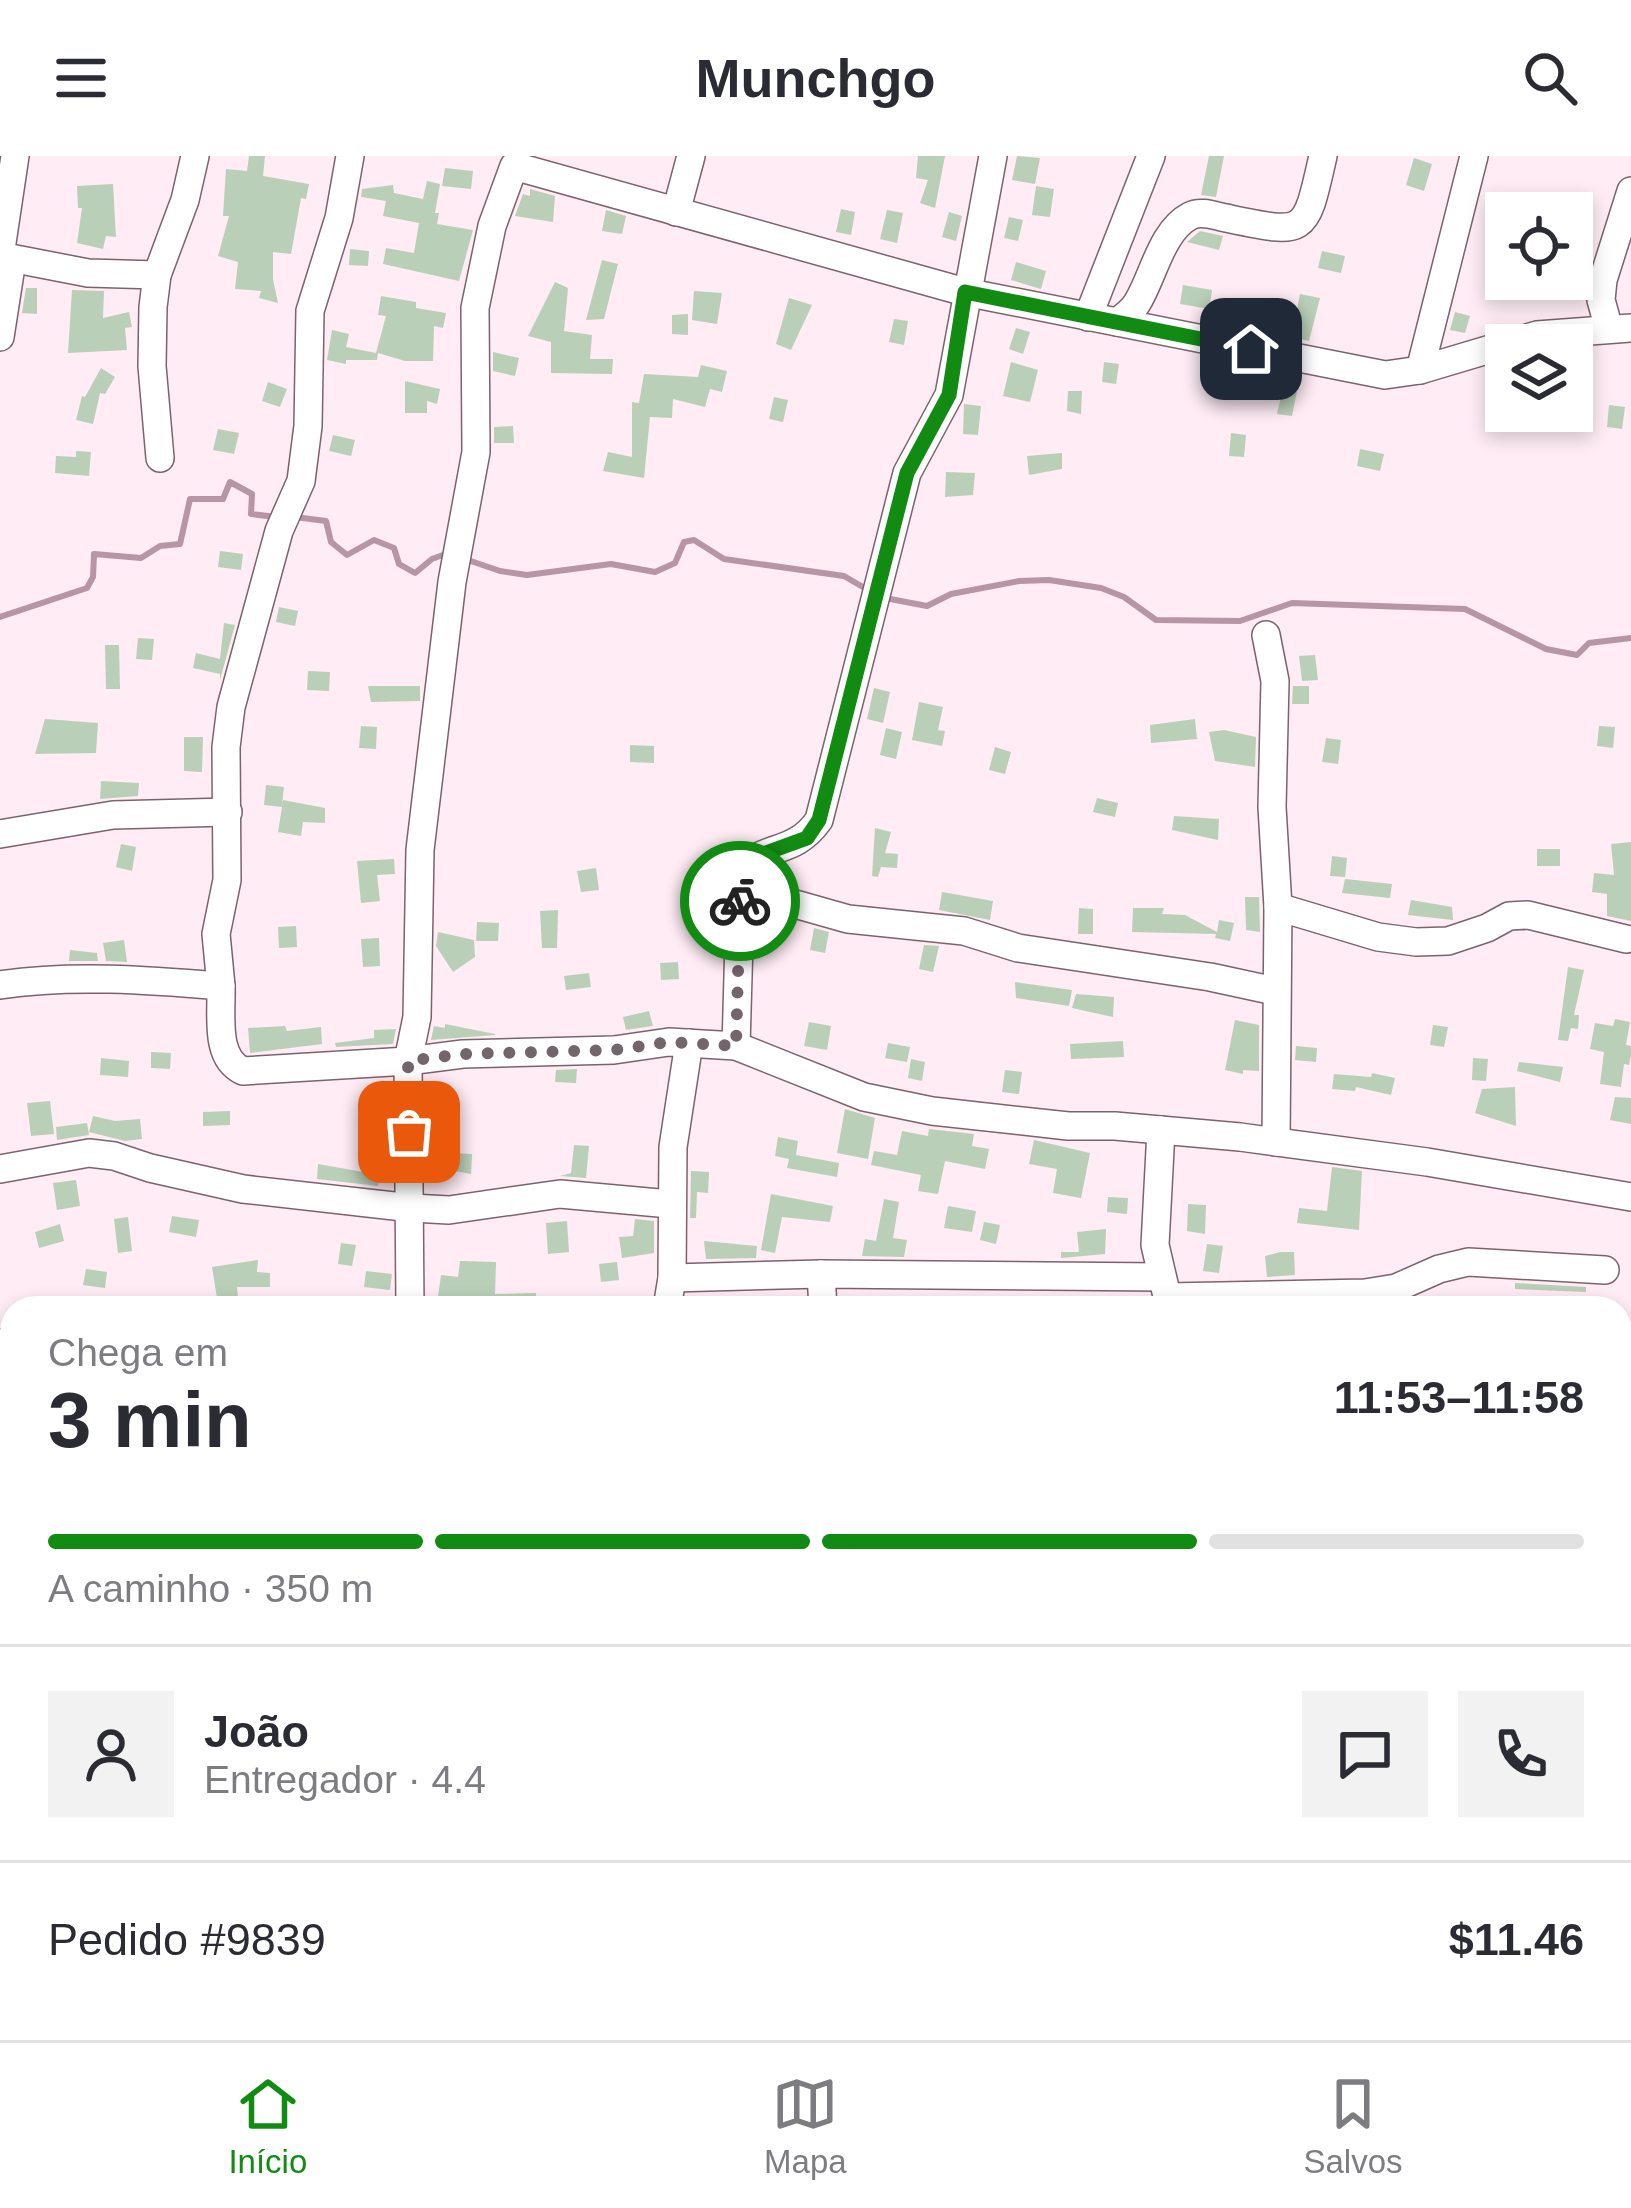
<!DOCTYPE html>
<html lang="pt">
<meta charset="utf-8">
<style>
:root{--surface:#fff;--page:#f2f2f3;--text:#2b2b33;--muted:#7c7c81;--line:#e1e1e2;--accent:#128b13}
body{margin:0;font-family:Helvetica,sans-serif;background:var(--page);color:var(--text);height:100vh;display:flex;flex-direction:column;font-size:45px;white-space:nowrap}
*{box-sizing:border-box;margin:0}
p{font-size:39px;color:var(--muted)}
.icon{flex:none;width:66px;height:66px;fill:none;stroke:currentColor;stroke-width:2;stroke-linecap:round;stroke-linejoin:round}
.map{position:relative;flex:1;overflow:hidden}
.drawer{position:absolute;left:0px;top:1140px;width:1632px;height:744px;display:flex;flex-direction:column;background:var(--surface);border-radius:36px 36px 0 0;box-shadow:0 6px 18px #0003}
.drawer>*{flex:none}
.fabs{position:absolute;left:1485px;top:36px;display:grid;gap:24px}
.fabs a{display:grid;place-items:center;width:108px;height:108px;border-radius:0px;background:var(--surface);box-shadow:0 6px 18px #0003;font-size:60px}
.pin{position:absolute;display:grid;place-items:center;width:102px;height:102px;color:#fff;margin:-51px;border-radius:24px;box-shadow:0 6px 18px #0006}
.courier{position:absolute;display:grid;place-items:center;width:120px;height:120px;margin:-60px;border:9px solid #128b13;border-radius:50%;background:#fff;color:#222;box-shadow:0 3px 15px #0007}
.head em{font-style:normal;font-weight:700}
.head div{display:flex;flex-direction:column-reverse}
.head{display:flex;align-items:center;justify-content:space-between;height:204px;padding:0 48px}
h1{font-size:78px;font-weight:700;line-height:90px}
.bar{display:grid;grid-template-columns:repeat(4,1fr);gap:18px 12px;align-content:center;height:144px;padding:0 48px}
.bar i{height:15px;border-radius:9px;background:var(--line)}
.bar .on{background:var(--accent)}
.bar p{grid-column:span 4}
.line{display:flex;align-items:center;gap:30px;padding:0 48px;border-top:3px solid var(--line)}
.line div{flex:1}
.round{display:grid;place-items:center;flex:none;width:126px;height:126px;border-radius:0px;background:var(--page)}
header{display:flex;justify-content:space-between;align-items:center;height:156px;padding:0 48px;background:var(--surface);font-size:54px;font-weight:700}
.tabs{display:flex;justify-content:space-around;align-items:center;height:168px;border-top:3px solid var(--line);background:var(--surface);font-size:33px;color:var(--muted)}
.tabs a{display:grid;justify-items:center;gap:6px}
.tabs .on{color:var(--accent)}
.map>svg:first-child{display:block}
</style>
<header><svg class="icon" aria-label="menu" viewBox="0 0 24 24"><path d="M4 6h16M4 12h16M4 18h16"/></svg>Munchgo<svg class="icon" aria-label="search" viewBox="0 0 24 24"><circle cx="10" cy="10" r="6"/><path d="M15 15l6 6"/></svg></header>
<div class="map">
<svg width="1631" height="1884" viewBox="0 0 1631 1884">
<rect width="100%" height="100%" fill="#ffecf4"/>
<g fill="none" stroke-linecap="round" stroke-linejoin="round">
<g stroke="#b795a5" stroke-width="6">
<polyline points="295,361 326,365 331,386 347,399 374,384 394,392 399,408 415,417 432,403 451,396"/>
<polyline points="462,402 500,415 527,419 611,408 655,416 675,407 684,386 694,384 724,403 844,420 868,434"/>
<polyline points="885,442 927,450 951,438 1019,425 1049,424 1101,432 1124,441 1156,464 1240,465 1292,447 1465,453 1546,493 1577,499 1589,487 1631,482"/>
<polyline points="0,461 87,432 93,421 94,398 141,402 160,390 180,388 190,343 223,343 230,326 252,338 251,358 276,361"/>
</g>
</g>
<g fill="#bacfb8">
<polygon points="249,0 265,0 263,20 309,28 306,43 301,42 291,98 273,96 273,123 278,147 259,142 261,135 235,133 238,106 218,100 229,60 223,60 226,13 247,15"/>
<polygon points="918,0 945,0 935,52 920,47 928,24 916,22"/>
<polygon points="1017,0 1040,2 1035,28 1012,24"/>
<polygon points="1209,0 1224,0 1216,41 1201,39"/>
<polygon points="1414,2 1432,8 1424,35 1406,29"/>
<polygon points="445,12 473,15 471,33 442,30"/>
<polygon points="427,25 440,28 435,57 439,57 437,68 473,74 459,125 383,108 386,92 414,97 419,67 383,60 386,45 361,41 362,33 393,29 394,37 423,43"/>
<polygon points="113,28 116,81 106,80 103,93 77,87 82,52 78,52 77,30"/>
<polygon points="1036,30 1054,33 1050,61 1032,59"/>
<polygon points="530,33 555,40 553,66 515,60 523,38 530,40"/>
<polygon points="841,53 855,56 851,79 836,76"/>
<polygon points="606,54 626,60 622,78 602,75"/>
<polygon points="887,54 903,57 897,87 880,83"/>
<polygon points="949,56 962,60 956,85 942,81"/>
<polygon points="1009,61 1023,64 1018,85 1004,82"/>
<polygon points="1200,75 1223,80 1219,94 1187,86"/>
<polygon points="1572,90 1589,93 1579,143 1572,142"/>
<polygon points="350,93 369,95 368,110 349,109"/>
<polygon points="1322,95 1345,100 1341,117 1318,112"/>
<polygon points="602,104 618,108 604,163 586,164"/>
<polygon points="1016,106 1046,115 1041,133 1011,124"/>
<polygon points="555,126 568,132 564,175 592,179 590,203 613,203 612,218 551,217 551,186 528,180"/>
<polygon points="1183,129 1212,134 1209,153 1180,148"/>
<polygon points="26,132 37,132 37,158 22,157"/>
<polygon points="72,134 104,135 103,162 129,156 132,171 125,172 127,194 68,197"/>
<polygon points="694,135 722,137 717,168 692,164"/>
<polygon points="1300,138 1320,142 1309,185 1258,174 1264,147 1297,154"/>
<polygon points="381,140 416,146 416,152 446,157 443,172 434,170 433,205 405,205 378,197 377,204 346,204 346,208 327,204 332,174 349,178 346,191 376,197 386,160 378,159"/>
<polygon points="789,142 812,149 791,194 776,188"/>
<polygon points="1455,156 1470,160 1465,177 1450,174"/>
<polygon points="688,158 688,179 672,178 672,159"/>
<polygon points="894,163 908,165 904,189 889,186"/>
<polygon points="1016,172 1030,176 1023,198 1009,193"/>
<polygon points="493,196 519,202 515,220 493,215"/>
<polygon points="1011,206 1038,214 1030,246 1003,240"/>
<polygon points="1104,206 1119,208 1116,228 1102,226"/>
<polygon points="701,209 727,215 722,236 710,233 705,251 673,243 672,262 650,261 644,322 603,315 608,296 632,301 632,246 639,247 644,218 698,221"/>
<polygon points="101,212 115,221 105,238 100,237 93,268 76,264 82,240 85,241"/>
<polygon points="1286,218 1300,221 1292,260 1277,258"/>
<polygon points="405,225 440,233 437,248 427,245 427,257 405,257"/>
<polygon points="268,226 287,233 280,251 262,245"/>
<polygon points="1068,235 1082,235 1081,258 1067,255"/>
<polygon points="774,241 788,244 783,266 769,263"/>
<polygon points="964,248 981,250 978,279 963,278"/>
<polygon points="1609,249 1625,251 1622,273 1607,271"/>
<polygon points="513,270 514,287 494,287 494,271"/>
<polygon points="218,273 239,277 234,298 213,294"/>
<polygon points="1231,277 1246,279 1244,301 1229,300"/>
<polygon points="333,279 355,284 351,300 329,295"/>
<polygon points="1360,293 1384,298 1380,315 1357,310"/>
<polygon points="76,295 91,296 89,320 55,317 56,300 76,301"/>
<polygon points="1062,297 1062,313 1029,319 1027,300"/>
<polygon points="946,316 975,317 973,339 945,341"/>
<polygon points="220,395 243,398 241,414 218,411"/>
<polygon points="279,451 298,455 295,470 276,466"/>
<polygon points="224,467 235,469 220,524 220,518 193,512 196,497 220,503"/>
<polygon points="138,482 154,483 152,504 136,503"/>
<polygon points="105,489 119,489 120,533 106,533"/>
<polygon points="1315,499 1318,524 1302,525 1299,500"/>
<polygon points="308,515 330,516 329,535 307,534"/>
<polygon points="368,530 420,530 420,545 371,546"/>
<polygon points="1293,530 1309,530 1309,548 1292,548"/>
<polygon points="874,532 890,536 883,567 867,563"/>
<polygon points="919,546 943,551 938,574 945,575 942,590 912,584"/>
<polygon points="45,563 98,567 96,597 35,598"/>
<polygon points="1195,563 1197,583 1151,587 1150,569"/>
<polygon points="361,570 377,571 376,593 359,592"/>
<polygon points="1599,570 1615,571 1613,592 1597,590"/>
<polygon points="886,572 902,576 896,603 880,599"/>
<polygon points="1224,574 1256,581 1255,611 1215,605 1209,576"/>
<polygon points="184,581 203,581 202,616 184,615"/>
<polygon points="1326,582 1341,584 1338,608 1322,606"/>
<polygon points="630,589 654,590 654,607 630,606"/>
<polygon points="995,591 1011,596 1005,618 989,614"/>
<polygon points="101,625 139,627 138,640 100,643"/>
<polygon points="266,629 284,631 282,649 283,644 325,652 325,667 303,666 301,680 278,676 282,651 264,649"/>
<polygon points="1097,642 1118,647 1115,661 1093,656"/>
<polygon points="1174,660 1219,663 1218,684 1172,674"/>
<polygon points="875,672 891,676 885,697 898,698 897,712 881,711 878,721 872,720"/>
<polygon points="1631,686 1631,765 1607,760 1607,738 1592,736 1594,717 1614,719 1611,688"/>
<polygon points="121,688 136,691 132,715 116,711"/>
<rect x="1537" y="693" width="23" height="17"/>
<polygon points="1332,700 1347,702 1345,721 1330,720"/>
<polygon points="394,703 395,718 377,719 380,745 361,747 357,705"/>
<polygon points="596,712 599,734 581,736 577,715"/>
<polygon points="1345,723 1392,728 1390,742 1342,737"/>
<polygon points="942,736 993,745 990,764 939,754"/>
<polygon points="1245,741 1259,741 1260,776 1246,774"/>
<polygon points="1411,744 1452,751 1453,764 1408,759"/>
<polygon points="1079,752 1093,753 1093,778 1078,778"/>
<polygon points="1133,752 1164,752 1162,758 1185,759 1217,776 1219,764 1234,767 1230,785 1215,782 1216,778 1132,776"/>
<polygon points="558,754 557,792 542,792 540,755"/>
<polygon points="477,766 499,767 498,785 476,785"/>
<polygon points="296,770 297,791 279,792 278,771"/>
<polygon points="814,772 829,776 825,797 810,794"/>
<polygon points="438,776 474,784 475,801 453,816 436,790"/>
<polygon points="379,782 380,810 363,811 361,783"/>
<polygon points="124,784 127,806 106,805 103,787"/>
<polygon points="924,789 939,790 933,816 919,813"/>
<polygon points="70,794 97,797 98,805 69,805"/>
<polygon points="678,806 679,823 661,824 660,807"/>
<polygon points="1568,811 1584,814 1574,859 1579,859 1578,873 1571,872 1568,885 1558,884"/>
<polygon points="589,817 591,831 566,834 564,820"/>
<polygon points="1015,826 1072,834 1069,850 1016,842"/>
<polygon points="1076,838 1114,841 1113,861 1072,852"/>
<polygon points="649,855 653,870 626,874 623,861"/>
<polygon points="1615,863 1630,866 1626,889 1631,890 1631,899 1629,909 1624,908 1621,931 1600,928 1604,896 1590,893 1595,867 1613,870"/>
<polygon points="1235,864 1259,869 1259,915 1243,914 1243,918 1225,914"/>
<polygon points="809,866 831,870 827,894 804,890"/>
<polygon points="445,868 495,878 495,879 431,884 434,870 445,872"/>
<polygon points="1433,869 1448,871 1444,891 1430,889"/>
<polygon points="285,870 287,875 321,871 322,888 250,897 248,872"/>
<polygon points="396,873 393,888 336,891 335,887 374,882 374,874"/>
<polygon points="1123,885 1124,901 1071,903 1070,888"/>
<polygon points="888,887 910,891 907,906 885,902"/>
<polygon points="1296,890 1317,892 1316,906 1295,904"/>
<polygon points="151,896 171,897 170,913 151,912"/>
<polygon points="101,902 129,905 128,921 100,919"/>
<polygon points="1473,902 1488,903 1486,925 1472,924"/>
<polygon points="911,903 925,906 922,925 908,922"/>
<polygon points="1519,906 1563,911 1560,926 1517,915"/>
<polygon points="577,913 576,927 555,926 556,914"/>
<polygon points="1005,914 1022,916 1019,938 1002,936"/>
<polygon points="1372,917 1395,922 1391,939 1356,931 1355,935 1332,933 1334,918 1371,921"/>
<polygon points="1515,931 1516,970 1475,957 1482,933"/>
<polygon points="1615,941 1631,942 1631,968 1610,964"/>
<polygon points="50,945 54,978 31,980 27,947"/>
<polygon points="845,953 875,962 868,1003 837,997"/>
<polygon points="230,955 230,969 203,970 203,956"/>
<polygon points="93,960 115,965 140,963 142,983 125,985 89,976"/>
<polygon points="87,967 89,979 57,984 56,971"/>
<polygon points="929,973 974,978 972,990 989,993 985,1013 945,1005 938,1038 918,1035 921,1019 871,1009 874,995 897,999 902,975 928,980"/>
<polygon points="778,981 798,985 796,999 839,1007 837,1021 787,1012 789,1003 775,1000"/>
<polygon points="1034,984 1090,997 1081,1042 1053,1037 1057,1013 1029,1008"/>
<polygon points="574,989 589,990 586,1022 560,1020 571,1017"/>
<polygon points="427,996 472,998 471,1018 427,1010"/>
<polygon points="318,1008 380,1019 378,1030 317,1023"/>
<polygon points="1332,1011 1362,1015 1359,1074 1297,1067 1299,1052 1327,1055"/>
<polygon points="691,1015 709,1016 708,1037 697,1036 696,1062 690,1062"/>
<polygon points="76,1024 80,1050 57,1054 53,1027"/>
<polygon points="771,1038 833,1050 830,1066 782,1061 775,1097 761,1094"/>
<polygon points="1108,1041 1128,1042 1127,1058 1107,1056"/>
<polygon points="884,1043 899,1046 893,1082 907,1084 904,1101 862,1100 865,1083 876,1085"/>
<polygon points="1188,1048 1206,1049 1205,1078 1187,1075"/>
<polygon points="948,1050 976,1055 972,1076 944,1072"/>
<polygon points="172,1060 199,1064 196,1081 169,1076"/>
<polygon points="128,1061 132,1095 118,1097 114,1063"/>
<polygon points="635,1063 654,1065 654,1097 622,1102 619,1081 633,1080"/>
<polygon points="567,1065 569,1096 548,1098 546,1067"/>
<polygon points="984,1066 1000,1069 996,1088 980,1084"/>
<polygon points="60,1068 64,1085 39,1092 35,1076"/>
<polygon points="1106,1073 1105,1098 1061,1102 1061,1096 1079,1096 1077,1076"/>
<polygon points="704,1085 757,1090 756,1102 706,1103"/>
<polygon points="341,1087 356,1089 352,1110 338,1108"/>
<polygon points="1207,1088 1223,1090 1219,1117 1203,1115"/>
<polygon points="1280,1096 1294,1096 1295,1119 1267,1121 1265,1100"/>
<polygon points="258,1104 257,1116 270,1117 270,1131 237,1131 238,1141 217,1142 212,1111"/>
<polygon points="460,1105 496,1106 495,1138 536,1137 536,1152 444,1152 444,1142 438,1141 441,1119 458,1121"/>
<polygon points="617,1106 619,1124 601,1126 599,1108"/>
<polygon points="86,1113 107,1116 105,1132 83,1129"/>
<polygon points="366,1115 392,1118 390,1134 364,1131"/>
<polygon points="1515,1127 1586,1131 1586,1136 1515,1133"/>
</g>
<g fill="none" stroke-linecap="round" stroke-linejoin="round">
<g stroke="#7d626e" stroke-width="30">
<g id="minor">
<polyline points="15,0 0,100 88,117 157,119"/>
<polyline points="676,56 691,0"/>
<polyline points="1088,161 1151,0"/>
<path d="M1117 166C1124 161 1133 154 1137 147 1153 122 1161 75 1190 60 1201 54 1215 60 1226 62 1307 79 1305 80 1323 0"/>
<polyline points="1609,173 1601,144 1603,124 1631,35"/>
<polyline points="0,181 12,104"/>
<polyline points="1420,214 1474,0"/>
<polyline points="160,302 152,210 153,151 157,119 185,44 195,0"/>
<polyline points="1266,479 1275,525 1272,651 1278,751 1276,986"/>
<polyline points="0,678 113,659 228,656"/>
<polyline points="1278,751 1378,781 1416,786 1448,785 1487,772 1509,760 1528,759 1626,783"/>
<polyline points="740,754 795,748 848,763 964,775 1018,792 1210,821 1275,835"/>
<path d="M0 829C71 818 149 824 221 830 222 858 214 902 243 915L408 905 463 898 614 894 669 886 736 890 864 941 932 955 1068 970H1115L1240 981 1427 1006 1631 1041"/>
<polyline points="221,830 216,778 227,724 226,591 231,551 279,375 301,325 308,270 310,155 339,62 350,0"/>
<path d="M736 890 741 715C765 686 793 701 819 664L907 317 949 239 993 0"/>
<polyline points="1161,974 1155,1089 1166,1136"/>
<polyline points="0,1013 89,997 114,1000 150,1012 243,1033 412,1052 449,1054 560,1038 670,1048"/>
<polyline points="821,1118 823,1152"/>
<polyline points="672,1122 821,1118 1162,1121"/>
<polyline points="1167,1141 1365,1137 1396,1132 1439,1113 1468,1106 1605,1114"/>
<polyline points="410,1152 408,905 417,861 420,694 452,426 476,296 475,152 492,70 514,10 965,136 1385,219 1420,214 1537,179 1631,172"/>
<polyline points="667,1152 672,1122 673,991 689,887"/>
<polyline points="0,1187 12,1187"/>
<polyline points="1620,1256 1631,1254"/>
<polyline points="0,1342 12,1340"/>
<polyline points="1620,1503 1631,1501"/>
<polyline points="0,1622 12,1623"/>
<polyline points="1620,1678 1631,1678"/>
<polyline points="0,1807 12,1808"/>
<polyline points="1620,1821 1631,1822"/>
<polyline points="431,1872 431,1884"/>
<polyline points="666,1872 667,1884"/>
<polyline points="875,1872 876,1884"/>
<polyline points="1173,1884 1174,1872"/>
<polyline points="1441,1884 1442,1872"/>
</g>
</g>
<use href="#minor" stroke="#fff" stroke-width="27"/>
</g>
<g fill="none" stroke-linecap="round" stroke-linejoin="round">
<polyline stroke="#73656c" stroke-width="12" stroke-dasharray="0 21.6" points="409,976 408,905 463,898 614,894 669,886 736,890 740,745"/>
<polyline stroke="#128b13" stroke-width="15" points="740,745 741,715 752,702 807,682 819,664 907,317 949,239 965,136 1251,193"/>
</g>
</svg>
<div class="fabs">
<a><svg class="icon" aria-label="locate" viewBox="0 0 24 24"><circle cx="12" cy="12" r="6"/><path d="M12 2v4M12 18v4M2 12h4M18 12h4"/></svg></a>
<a><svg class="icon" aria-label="layers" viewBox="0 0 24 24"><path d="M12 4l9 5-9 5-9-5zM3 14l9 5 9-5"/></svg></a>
</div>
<div class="pin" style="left:409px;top:976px;background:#ea580c"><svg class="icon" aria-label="bag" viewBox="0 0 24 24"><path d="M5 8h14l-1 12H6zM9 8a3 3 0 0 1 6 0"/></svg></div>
<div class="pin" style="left:1251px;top:193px;background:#1f2937"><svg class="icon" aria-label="home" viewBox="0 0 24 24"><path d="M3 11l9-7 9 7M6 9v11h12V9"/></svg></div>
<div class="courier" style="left:740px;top:745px"><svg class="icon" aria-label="bike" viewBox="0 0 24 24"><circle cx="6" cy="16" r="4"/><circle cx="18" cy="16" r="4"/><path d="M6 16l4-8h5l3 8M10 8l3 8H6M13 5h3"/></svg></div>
<section class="drawer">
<div class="head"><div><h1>3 min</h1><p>Chega em</p></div><em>11:53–11:58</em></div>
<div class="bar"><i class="on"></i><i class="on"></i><i class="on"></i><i></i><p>A caminho · 350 m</p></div>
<div class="line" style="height:216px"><a class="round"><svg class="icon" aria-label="person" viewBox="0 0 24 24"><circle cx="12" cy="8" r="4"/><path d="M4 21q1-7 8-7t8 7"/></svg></a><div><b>João</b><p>Entregador · 4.4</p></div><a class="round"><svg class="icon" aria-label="chat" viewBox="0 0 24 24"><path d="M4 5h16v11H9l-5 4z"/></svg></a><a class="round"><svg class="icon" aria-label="phone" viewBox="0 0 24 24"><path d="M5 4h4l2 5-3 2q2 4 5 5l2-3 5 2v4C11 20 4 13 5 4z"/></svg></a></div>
<div class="line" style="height:156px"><div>Pedido #9839</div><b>$11.46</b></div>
</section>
</div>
<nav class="tabs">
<a class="on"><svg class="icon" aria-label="home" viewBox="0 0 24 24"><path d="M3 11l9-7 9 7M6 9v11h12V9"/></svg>Início</a>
<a><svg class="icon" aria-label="map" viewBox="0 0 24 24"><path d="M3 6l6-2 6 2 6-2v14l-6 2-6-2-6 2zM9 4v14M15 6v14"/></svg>Mapa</a>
<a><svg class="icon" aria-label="saved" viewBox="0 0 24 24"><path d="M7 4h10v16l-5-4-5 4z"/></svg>Salvos</a>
</nav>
